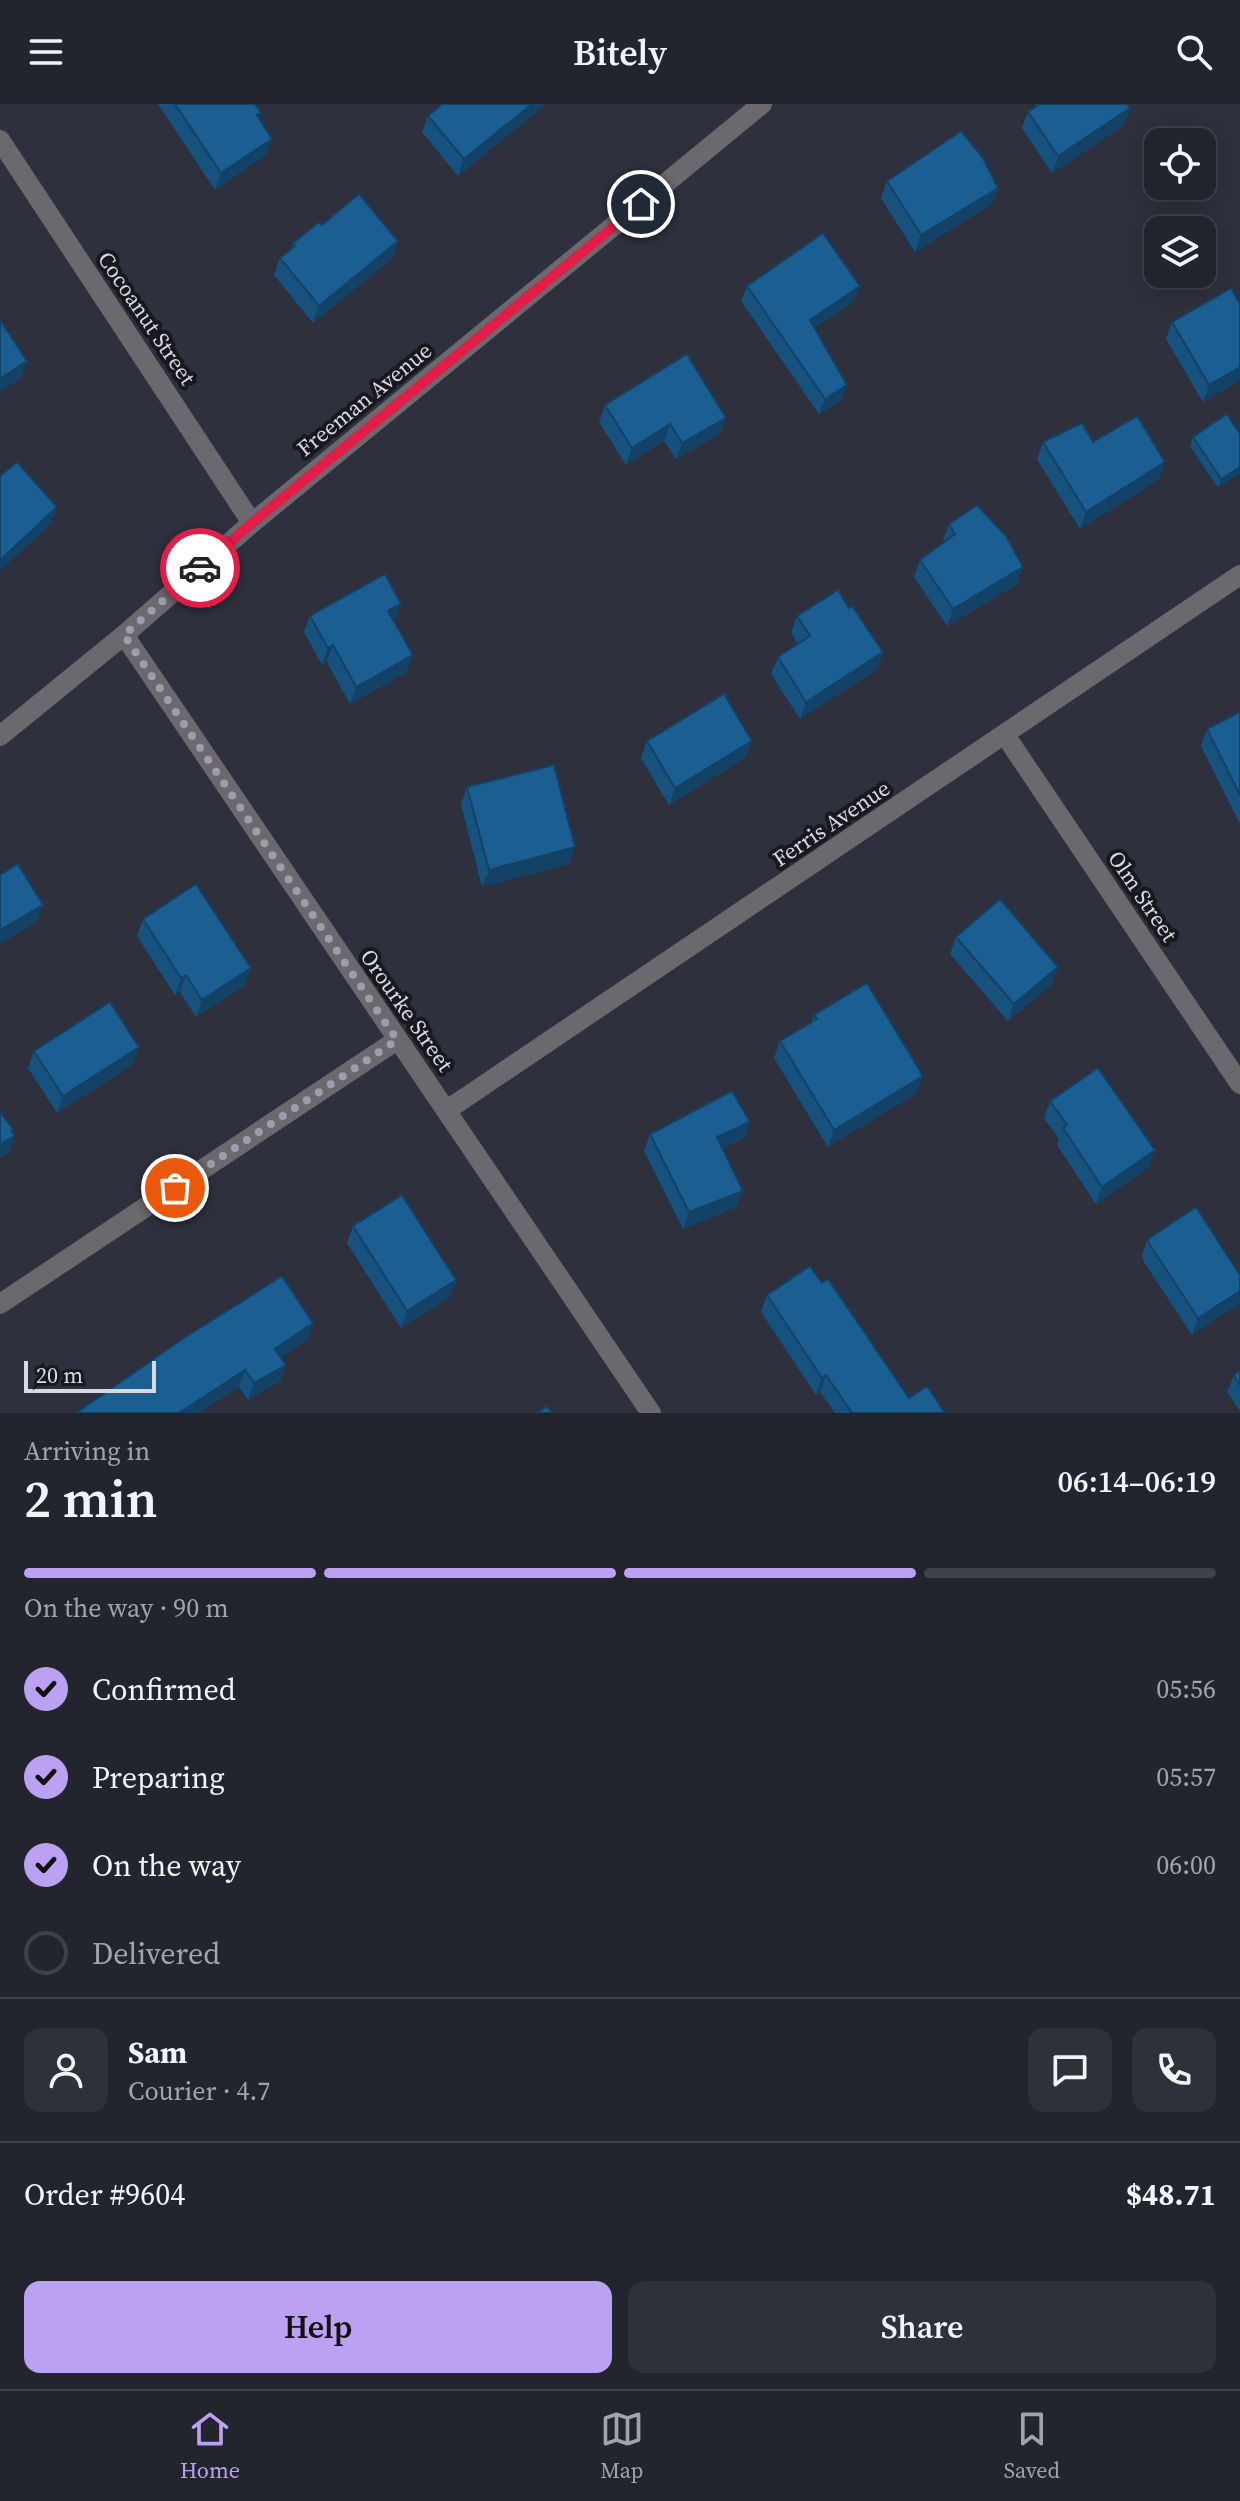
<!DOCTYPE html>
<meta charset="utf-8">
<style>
:root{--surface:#22242e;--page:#2e303a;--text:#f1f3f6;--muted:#a2a4aa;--line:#3f414a;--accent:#bca0f2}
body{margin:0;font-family:"Source Serif 4",serif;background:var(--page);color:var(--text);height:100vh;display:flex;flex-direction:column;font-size:30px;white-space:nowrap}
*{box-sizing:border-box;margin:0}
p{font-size:26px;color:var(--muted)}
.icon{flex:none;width:44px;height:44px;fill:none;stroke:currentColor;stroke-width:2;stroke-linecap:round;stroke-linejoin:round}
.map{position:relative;height:1309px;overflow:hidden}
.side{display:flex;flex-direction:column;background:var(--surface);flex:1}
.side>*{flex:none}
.fabs{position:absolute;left:1144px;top:24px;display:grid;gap:16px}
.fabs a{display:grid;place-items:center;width:72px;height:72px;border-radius:16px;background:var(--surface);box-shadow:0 4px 20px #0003,0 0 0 2px var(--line);font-size:40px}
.scale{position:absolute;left:24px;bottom:20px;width:132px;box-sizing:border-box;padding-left:8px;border:4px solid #d8dae3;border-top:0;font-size:22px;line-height:28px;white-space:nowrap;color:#d8dae3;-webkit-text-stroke:6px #18191f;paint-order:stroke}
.pin{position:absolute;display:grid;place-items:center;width:68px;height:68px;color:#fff;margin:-34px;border:4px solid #fff;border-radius:50%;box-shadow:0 2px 8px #0007}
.courier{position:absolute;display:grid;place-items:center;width:80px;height:80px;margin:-40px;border:6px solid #e11d48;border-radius:50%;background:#fff;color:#222;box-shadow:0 2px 10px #0007}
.head em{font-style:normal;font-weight:600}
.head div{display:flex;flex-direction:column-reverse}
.head{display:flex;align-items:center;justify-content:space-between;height:136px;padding:0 24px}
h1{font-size:52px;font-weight:600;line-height:60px}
.bar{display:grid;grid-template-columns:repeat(4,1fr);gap:12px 8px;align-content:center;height:96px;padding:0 24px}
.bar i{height:10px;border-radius:6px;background:var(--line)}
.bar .current{background:var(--accent)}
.bar p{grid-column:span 4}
.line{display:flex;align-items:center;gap:20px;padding:0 24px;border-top:2px solid var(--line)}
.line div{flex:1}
.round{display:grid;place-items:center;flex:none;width:84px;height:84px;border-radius:16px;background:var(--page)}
ol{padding:0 24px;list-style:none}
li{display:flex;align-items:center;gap:24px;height:88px}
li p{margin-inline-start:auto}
li .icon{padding:8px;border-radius:50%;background:var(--accent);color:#111;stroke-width:4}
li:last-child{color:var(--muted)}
li i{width:44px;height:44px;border:4px solid var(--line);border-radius:50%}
.cta{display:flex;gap:16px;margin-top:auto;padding:16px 24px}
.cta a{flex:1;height:92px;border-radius:16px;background:var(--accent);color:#111;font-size:32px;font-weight:600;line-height:92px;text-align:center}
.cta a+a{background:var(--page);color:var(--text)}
header{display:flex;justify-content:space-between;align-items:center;height:104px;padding:0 24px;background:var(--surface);font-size:36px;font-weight:600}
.dock{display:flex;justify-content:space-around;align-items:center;height:112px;border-top:2px solid var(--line);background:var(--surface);font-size:22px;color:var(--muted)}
.dock a{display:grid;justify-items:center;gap:4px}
.dock .current{color:var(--accent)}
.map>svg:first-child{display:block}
</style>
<header><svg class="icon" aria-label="menu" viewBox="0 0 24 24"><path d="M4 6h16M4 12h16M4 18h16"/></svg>Bitely<svg class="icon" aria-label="search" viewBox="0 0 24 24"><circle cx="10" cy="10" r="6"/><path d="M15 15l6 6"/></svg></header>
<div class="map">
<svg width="1240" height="1309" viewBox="0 0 1240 1309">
<rect width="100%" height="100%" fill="#2e303e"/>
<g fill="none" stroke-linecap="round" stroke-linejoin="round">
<g stroke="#6b686e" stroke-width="20">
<polyline points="0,36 252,419"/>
<polyline points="124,531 651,1309"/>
<polyline points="1005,631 1240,980"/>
<polyline points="0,632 124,531 252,419 762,0"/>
<polyline points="447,1006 1240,471"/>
<polyline points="0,1200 397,936"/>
</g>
</g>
<g fill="#17517d">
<polygon points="158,0 255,0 266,51 215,86"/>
<polygon points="442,0 546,0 458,72 422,28 428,12"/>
<polygon points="1035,0 1127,0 1130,4 1124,21 1052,69 1022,24 1028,8 1037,2"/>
<polygon points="887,77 998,84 992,100 915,148 881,94"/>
<polygon points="322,121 398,137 392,154 313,219 274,171 280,154 291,145 293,139"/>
<polygon points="747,182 854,197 815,224 841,296 819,310 741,197"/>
<polygon points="1240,200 1240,276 1203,298 1166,235 1172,218"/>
<polygon points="605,301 726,314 719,331 676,355 664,337 626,361 599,318"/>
<polygon points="1240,330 1218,384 1190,342 1193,333"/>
<polygon points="1043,338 1093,338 1159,375 1080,425 1037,355"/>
<polygon points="949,420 1017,480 947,522 914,473 920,456 944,438 943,436"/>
<polygon points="849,504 883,548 877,565 800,615 771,570 778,553 798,540 791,529 797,512"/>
<polygon points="310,512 395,516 394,517 407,568 350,600 327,558 322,561 304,528"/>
<polygon points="1240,608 1240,720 1201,642 1207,625"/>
<polygon points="647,637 746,653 669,701 641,654"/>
<polygon points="467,683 569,760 482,783 461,700"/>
<polygon points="143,815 245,881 196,913 180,888 175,891 137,832"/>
<polygon points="956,833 1058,863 1052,880 1008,917 950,850"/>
<polygon points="814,911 917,989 828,1043 774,954 780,937 811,919"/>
<polygon points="34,947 133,960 57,1009 28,964"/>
<polygon points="1050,997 1149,1063 1096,1100 1057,1041 1059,1035 1044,1014"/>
<polygon points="750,1018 744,1034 723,1044 743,1087 736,1103 683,1125 644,1047 650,1030"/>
<polygon points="353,1122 456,1176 450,1193 401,1224 347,1139"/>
<polygon points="1148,1135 1240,1171 1240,1199 1192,1231 1144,1158 1142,1151"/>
<polygon points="822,1179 909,1294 945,1309 835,1309 820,1288 816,1291 761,1208 767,1191"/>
<polygon points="313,1219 307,1236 281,1253 286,1261 280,1277 248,1296 239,1283 199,1309 76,1309"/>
<polygon points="1240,1267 1240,1307 1227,1288 1234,1271"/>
</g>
<g fill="#134266">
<polygon points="532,0 546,0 458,72 464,55"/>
<polygon points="1130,4 1124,21 1052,69 1058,52"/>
<polygon points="272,35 266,51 215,86 221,69"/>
<polygon points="998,84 992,100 915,148 921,131"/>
<polygon points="398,137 392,154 313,219 319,202"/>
<polygon points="860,182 854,197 804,232 810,216"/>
<polygon points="27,257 21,274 0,288 0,275"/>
<polygon points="1240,263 1240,276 1203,298 1209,281"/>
<polygon points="847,281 841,296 819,310 825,295"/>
<polygon points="726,314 719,331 676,355 682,339"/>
<polygon points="670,320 664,337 626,361 632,344"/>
<polygon points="1165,358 1159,375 1080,425 1086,408"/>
<polygon points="1240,363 1240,369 1218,384 1221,375"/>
<polygon points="57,403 51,420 0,467 0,456"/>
<polygon points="1023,463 1017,480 947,522 953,505"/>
<polygon points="401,500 395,516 382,523 388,507"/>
<polygon points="333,541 327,558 322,561 328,544"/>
<polygon points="883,548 877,565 800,615 806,598"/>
<polygon points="413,551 407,568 350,600 356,583"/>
<polygon points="752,637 746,653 669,701 675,684"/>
<polygon points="575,743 569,760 482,783 489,766"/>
<polygon points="43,801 37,818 0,840 0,826"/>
<polygon points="1058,863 1052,880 1008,917 1014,900"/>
<polygon points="251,864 245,881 196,913 202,896"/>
<polygon points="186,871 180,888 175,891 181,874"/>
<polygon points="139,943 133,960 57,1009 63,992"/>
<polygon points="923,972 917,989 828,1043 834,1026"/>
<polygon points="750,1018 744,1034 711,1049 717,1033"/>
<polygon points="13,1025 9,1035 15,1032 9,1049 0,1054 0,1040"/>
<polygon points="1155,1046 1149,1063 1096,1100 1102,1083"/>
<polygon points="743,1087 736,1103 683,1125 689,1108"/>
<polygon points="456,1176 450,1193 401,1224 407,1207"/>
<polygon points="1240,1187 1240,1199 1192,1231 1198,1214"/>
<polygon points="313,1219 307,1236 269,1262 275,1245"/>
<polygon points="286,1261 280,1277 248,1296 254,1279"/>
<polygon points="245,1266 239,1283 199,1309 179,1309"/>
<polygon points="826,1271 820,1288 816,1291 822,1274"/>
</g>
<g fill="#1b5e91" stroke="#134266" stroke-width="2">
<polygon points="175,0 255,0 261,9 257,11 272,35 221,69"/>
<polygon points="442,0 532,0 464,55 428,12"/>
<polygon points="1040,0 1127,0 1130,4 1058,52 1028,8"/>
<polygon points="961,27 983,54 998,84 921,131 887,77"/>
<polygon points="359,90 398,137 319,202 280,154 295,142 293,139 319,118 322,121"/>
<polygon points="823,129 860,182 810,216 847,281 825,295 747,182"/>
<polygon points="1231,184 1240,200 1240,263 1209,281 1172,218"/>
<polygon points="0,216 27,257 0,275"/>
<polygon points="687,250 726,314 682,339 670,320 632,344 605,301"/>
<polygon points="1227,310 1240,330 1240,363 1221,375 1193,333"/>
<polygon points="1137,312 1165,358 1086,408 1043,338 1082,319 1093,338"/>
<polygon points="17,358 57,403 0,456 0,372"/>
<polygon points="977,401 1006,432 1023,463 953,505 920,456 955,430 949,420"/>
<polygon points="385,470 401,500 388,507 413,551 356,583 333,541 328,544 310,512"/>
<polygon points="838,486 849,504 852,502 883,548 806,598 778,553 810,532 797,512"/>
<polygon points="724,590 752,637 675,684 647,637"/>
<polygon points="1240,608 1240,691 1207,625"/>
<polygon points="554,661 575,743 489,766 467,683"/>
<polygon points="18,760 43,801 0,826 0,771"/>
<polygon points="196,780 251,864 202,896 186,871 181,874 143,815"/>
<polygon points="1000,795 1058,863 1014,900 956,833"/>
<polygon points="867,879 923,972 834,1026 780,937 817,915 814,911"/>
<polygon points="110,898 139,943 63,992 34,947"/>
<polygon points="1098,964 1155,1046 1102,1083 1063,1024 1067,1021 1050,997"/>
<polygon points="732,987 750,1018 717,1033 743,1087 689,1108 650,1030"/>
<polygon points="0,1008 13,1025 11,1026 15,1032 0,1040"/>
<polygon points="402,1091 456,1176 407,1207 353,1122"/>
<polygon points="1196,1103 1240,1171 1240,1187 1198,1214 1150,1141 1148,1135"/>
<polygon points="810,1162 822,1179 828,1175 909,1294 927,1282 945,1309 852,1309 826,1271 822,1274 767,1191"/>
<polygon points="282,1172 313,1219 275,1245 286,1261 254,1279 245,1266 179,1309 76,1309 184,1234"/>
<polygon points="1240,1267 1240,1281 1234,1271"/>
<polygon points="547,1302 552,1309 537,1309"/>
</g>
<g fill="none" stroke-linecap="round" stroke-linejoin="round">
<polyline stroke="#9c9ea9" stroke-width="8" stroke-dasharray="0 14.4" points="175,1084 397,936 124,531 200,464"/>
<polyline stroke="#e11d48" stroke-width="10" points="200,464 252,419 641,100"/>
</g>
<g text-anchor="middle" stroke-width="8" stroke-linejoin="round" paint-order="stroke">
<g font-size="22" fill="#d8dae3" stroke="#18191f">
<text transform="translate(147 214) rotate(56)" y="8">Cocoanut Street</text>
<text transform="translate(364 295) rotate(-39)" y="8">Freeman Avenue</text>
<text transform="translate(831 719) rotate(-34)" y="8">Ferris Avenue</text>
<text transform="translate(1143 792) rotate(56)" y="8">Olm Street</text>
<text transform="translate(407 906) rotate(55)" y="8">Orourke Street</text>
</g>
</g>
</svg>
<div class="fabs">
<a><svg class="icon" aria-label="locate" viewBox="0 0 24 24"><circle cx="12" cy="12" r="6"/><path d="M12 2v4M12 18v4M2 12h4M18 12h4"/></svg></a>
<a><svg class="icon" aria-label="layers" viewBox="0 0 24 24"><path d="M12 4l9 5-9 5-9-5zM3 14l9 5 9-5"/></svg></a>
</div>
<div class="scale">20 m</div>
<div class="pin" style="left:175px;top:1084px;background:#ea580c"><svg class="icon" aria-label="bag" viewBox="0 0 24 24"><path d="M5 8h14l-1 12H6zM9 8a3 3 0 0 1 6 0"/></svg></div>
<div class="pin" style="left:641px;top:100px;background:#1f2937"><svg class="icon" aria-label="home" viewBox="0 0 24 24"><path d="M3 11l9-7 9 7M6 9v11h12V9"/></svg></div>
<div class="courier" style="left:200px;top:464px"><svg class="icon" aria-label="car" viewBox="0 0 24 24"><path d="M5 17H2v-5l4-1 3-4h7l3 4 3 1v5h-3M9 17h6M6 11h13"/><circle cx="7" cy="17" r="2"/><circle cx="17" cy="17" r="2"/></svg></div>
</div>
<section class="side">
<div class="head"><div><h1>2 min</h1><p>Arriving in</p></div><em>06:14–06:19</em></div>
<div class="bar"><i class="current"></i><i class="current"></i><i class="current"></i><i></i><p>On the way · 90 m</p></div>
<ol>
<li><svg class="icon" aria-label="check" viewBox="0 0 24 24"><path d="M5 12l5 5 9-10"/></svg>Confirmed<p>05:56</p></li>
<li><svg class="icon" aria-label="check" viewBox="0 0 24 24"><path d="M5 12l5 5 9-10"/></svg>Preparing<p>05:57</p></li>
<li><svg class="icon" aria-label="check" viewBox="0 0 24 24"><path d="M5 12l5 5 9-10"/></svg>On the way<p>06:00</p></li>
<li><i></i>Delivered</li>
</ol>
<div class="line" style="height:144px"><a class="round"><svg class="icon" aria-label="person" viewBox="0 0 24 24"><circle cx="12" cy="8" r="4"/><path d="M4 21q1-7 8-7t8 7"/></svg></a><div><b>Sam</b><p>Courier · 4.7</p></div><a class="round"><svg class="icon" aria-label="chat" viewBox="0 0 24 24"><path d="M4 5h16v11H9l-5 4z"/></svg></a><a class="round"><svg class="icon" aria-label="phone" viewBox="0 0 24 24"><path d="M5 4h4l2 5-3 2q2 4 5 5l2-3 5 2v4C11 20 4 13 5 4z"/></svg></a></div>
<div class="line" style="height:104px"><div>Order #9604</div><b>$48.71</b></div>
<div class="cta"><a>Help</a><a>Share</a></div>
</section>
<nav class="dock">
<a class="current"><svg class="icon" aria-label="home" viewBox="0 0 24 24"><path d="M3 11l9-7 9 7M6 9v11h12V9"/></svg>Home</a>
<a><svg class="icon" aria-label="map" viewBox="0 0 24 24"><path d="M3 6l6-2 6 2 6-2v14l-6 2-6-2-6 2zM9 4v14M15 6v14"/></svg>Map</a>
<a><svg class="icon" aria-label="saved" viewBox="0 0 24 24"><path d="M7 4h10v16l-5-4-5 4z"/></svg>Saved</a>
</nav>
